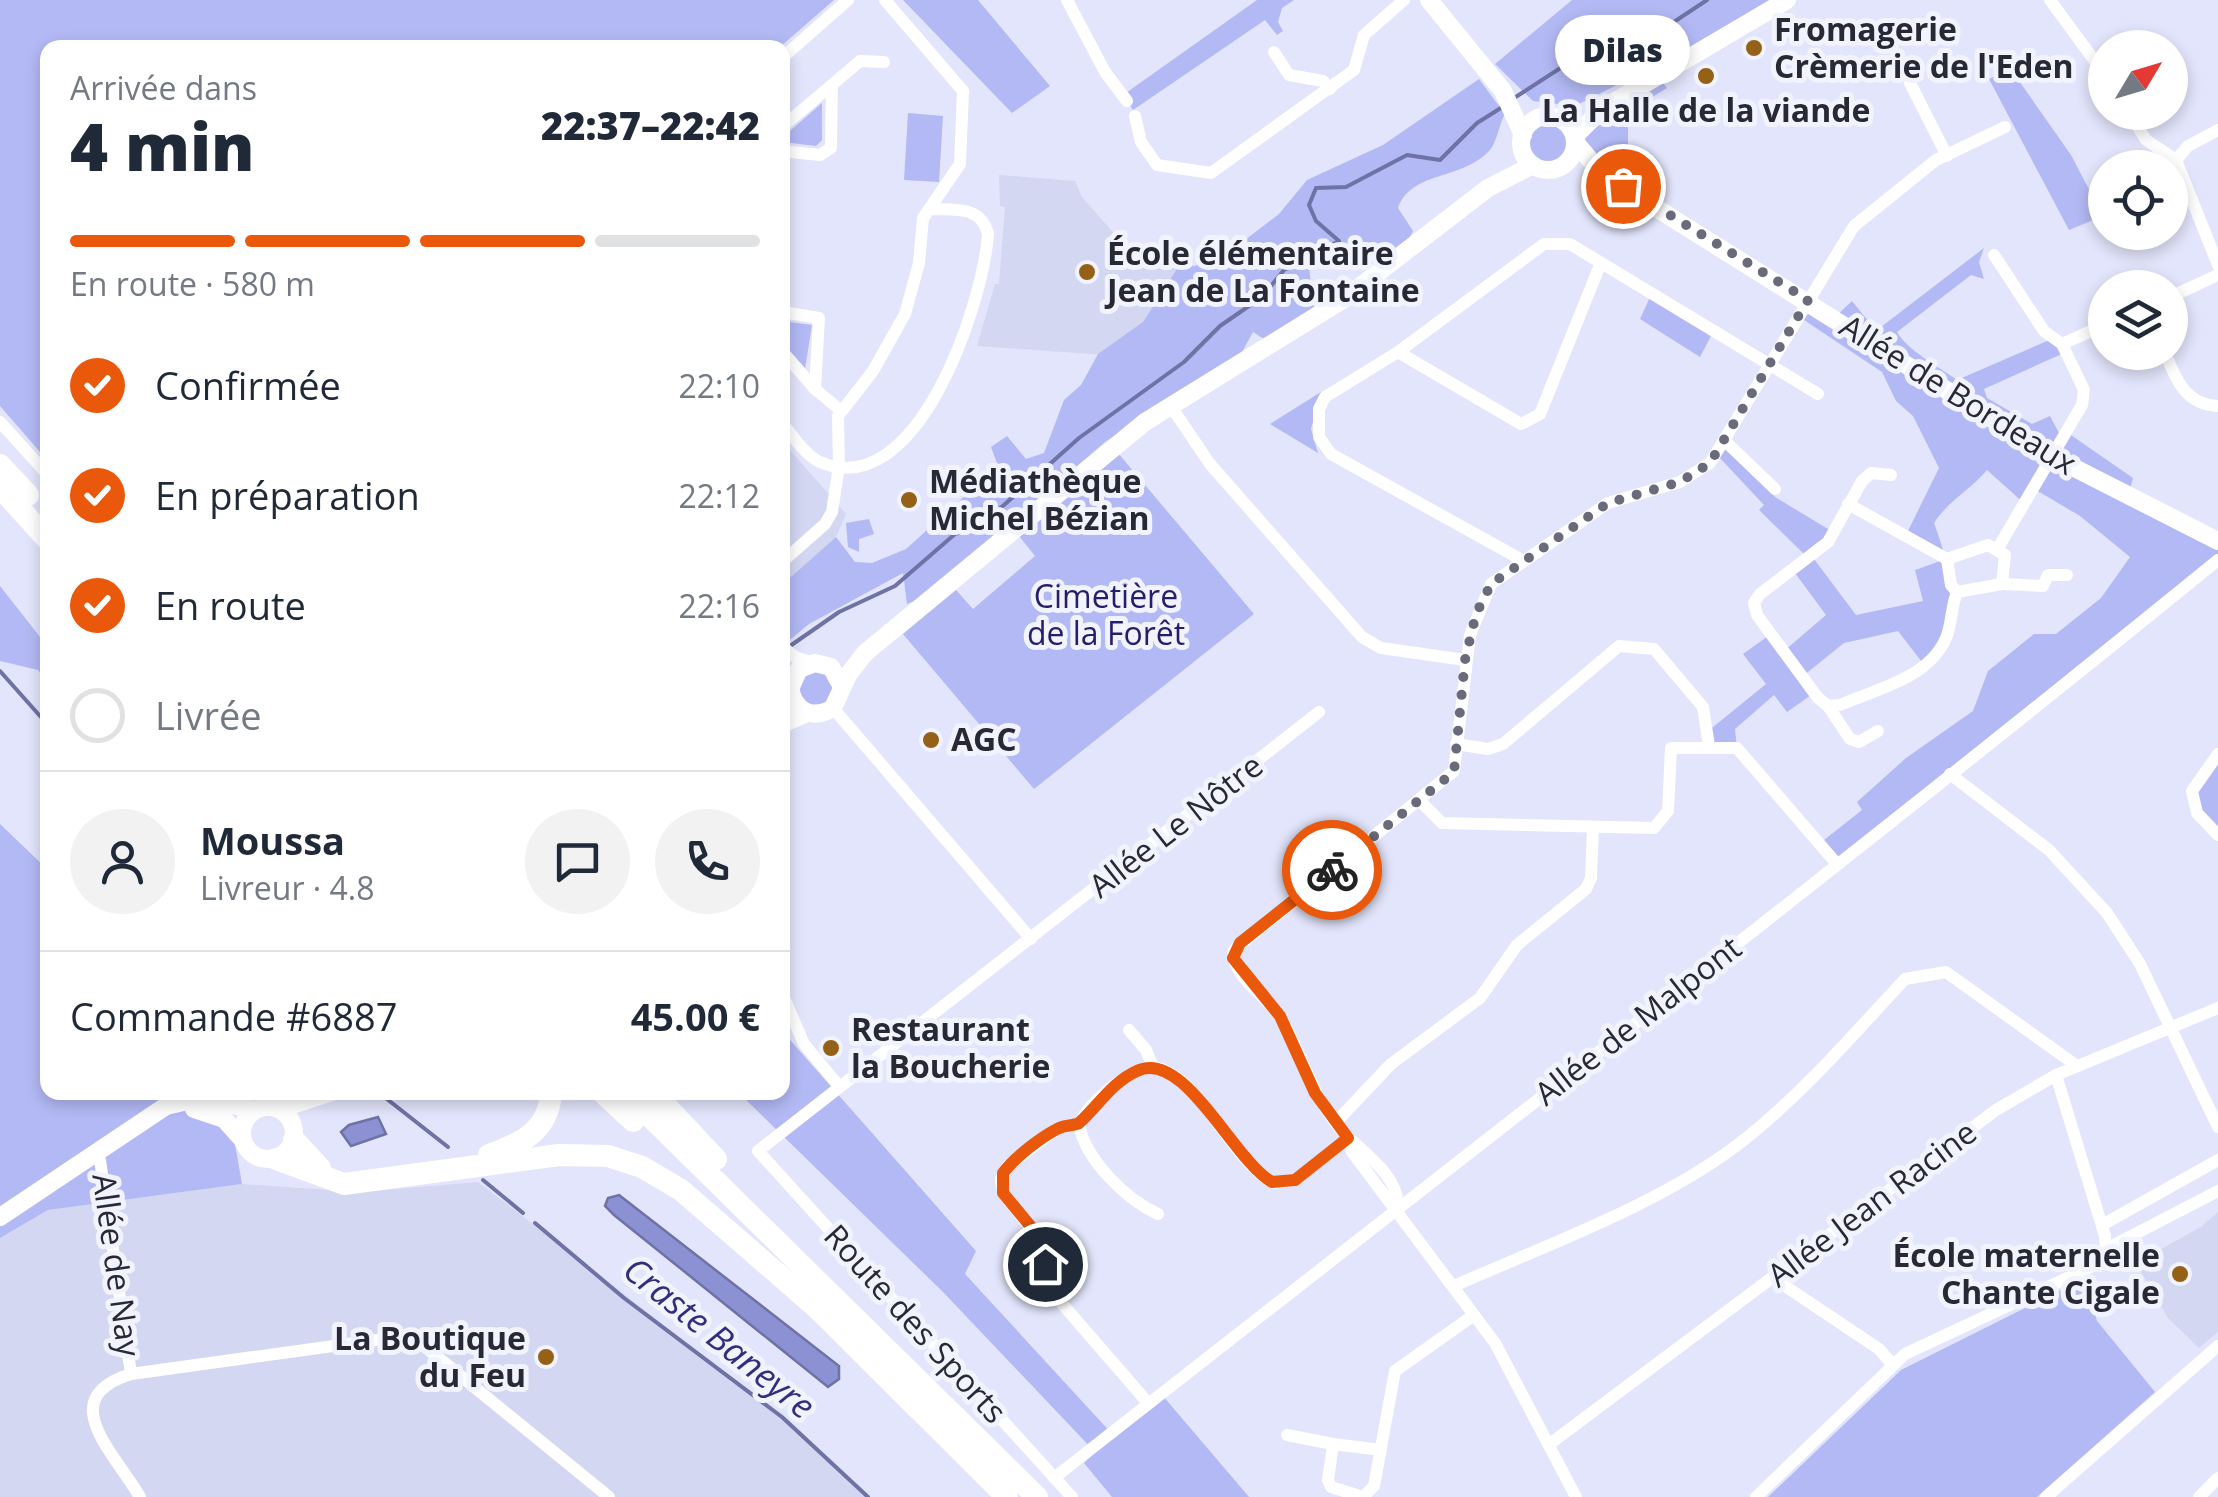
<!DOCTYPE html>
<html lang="fr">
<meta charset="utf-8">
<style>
:root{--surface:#fff;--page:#f2f2f3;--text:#1f2937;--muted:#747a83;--line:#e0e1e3;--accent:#ea580c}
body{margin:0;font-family:"Open Sans",sans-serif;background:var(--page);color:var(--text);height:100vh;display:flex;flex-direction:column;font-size:38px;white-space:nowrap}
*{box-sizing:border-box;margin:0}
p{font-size:32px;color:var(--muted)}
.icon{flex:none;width:55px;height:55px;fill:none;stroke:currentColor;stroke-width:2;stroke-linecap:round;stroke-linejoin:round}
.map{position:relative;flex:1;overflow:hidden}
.panel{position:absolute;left:40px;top:40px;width:750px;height:1060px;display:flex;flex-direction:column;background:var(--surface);border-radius:20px;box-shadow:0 5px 15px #0003}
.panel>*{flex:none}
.needle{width:65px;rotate:52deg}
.controls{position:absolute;left:2088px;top:30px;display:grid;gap:20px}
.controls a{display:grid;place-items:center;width:100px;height:100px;border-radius:50%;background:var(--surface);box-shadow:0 5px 15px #0003;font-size:50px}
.pin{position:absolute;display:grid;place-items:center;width:85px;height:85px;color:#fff;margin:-42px;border:5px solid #fff;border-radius:50%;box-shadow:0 2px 10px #0007}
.courier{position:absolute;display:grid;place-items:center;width:100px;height:100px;margin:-50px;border:8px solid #ea580c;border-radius:50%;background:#fff;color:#222;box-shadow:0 2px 12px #0007}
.bubble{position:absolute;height:70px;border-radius:35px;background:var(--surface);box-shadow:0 5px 15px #0003;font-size:32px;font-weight:800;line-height:70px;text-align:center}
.summary em{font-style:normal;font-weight:800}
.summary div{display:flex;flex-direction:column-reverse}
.summary{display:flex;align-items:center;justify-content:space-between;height:170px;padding:0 30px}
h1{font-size:65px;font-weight:800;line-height:75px}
.bar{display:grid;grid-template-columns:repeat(4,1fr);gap:15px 10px;align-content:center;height:120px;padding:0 30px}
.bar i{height:12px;border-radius:8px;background:var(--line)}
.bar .active{background:var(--accent)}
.bar p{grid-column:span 4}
.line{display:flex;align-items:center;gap:25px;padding:0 30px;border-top:2px solid var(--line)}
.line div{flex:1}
.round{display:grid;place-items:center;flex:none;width:105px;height:105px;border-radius:52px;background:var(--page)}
ol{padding:0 30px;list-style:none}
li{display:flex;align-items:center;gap:30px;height:110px}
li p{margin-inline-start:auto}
li .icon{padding:10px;border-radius:50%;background:var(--accent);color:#fff;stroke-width:4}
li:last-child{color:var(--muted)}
li i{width:55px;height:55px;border:5px solid var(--line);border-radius:50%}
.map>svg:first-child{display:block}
</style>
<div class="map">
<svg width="2218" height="1497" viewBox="0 0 2218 1497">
<rect width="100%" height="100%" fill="#e2e5fb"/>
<g fill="#d3d7f2">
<polygon points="999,175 1075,181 1082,197 1125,246 1180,264 1121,356 977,346 995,284 999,284 1005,207 1000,206"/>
<polygon points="782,441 846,514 836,537 783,585"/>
<polygon points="478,1182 781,1415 868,1497 0,1497 0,1238 48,1210 242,1184 360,1192"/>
<polygon points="2218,1212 2218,1332 2199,1348 2168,1318 2136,1263 2201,1227"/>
</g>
<g fill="#b3b9f4">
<polygon points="0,0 834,0 780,47 48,48 47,460 0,406"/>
<polygon points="903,0 978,0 1050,86 1012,113"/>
<polygon points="1257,0 1294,0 1282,8 1278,22 1283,31 1277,35 1265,20 1133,110 1123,95"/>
<polygon points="1572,0 1771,0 1707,40 1575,106 1533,101 1495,64"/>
<polygon points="2010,68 2071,155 2103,216 2069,230 1989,79"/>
<path d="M1479 79 1505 114C1499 124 1497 142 1490 150 1462 181 1412 170 1398 208L1413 231 1407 242 1366 268C1348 259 1325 252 1309 267L1314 308 1264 339 1253 332 1241 354 1105 442 926 596 907 604 903 573 809 624 791 639 783 632 782 585 836 537 855 562 872 563 906 549 998 466 991 447 1007 436 1026 459 1044 453 1064 400 1081 385 1098 354 1143 322 1180 264 1195 266 1232 250 1279 214 1307 180 1383 145Z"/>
<polygon points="1660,79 1667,88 1628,112 1628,162 1650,176 1647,181 1657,187 1651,197 1591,157 1582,134 1604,114"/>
<polygon points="822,103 822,140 816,146 783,142 783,137"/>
<polygon points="908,113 943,116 939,182 904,180"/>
<circle cx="1547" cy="143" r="22"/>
<path d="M1984 248 1979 262 1984 279 1971 275 1897 332C1907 350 1939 367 1957 380L2054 338 2066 352 1984 389 1987 398 2032 424 2050 416 2059 433H2068L2133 478 2128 497 2218 541V560L1836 863 1819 844 1862 810 1857 802 1906 758 1973 711 1988 671 2034 634H2056L2101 598 2130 557 2080 516 2036 490 2026 505 1987 470C1969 491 1949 500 1934 523 1946 556 1959 598 1948 633 1944 644 1932 656 1925 666L1898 631 1844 643 1803 676 1814 693 1787 712 1774 695 1735 729 1737 748 1709 746 1707 732 1766 684 1743 654 1771 634 1784 651 1826 615 1792 569 1807 557 1759 510 1764 505 1719 457 1726 447 1775 497 1833 532 1811 555 1856 615 1923 601 1915 570 1946 559 1905 537 1939 468 1913 416 1896 401 1882 372 1798 316 1808 300 1834 318 1852 301 1869 322 1881 327Z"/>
<polygon points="1651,295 1713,332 1700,357 1640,319"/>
<polygon points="782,321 812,325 805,369 783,343"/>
<polygon points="1321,392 1311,429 1318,453 1270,424"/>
<polygon points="1118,453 1254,614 1034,789 903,634 956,590 973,609 1035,556 1019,536"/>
<polygon points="869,519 874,534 859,539 859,552 848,547 846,523"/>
<polygon points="0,586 47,646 47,681 38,670 0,661"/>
<circle cx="817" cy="689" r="17"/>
<polygon points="2218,754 2218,835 2197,813 2192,792"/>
<polygon points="0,824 47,869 48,1092 226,1093 242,1184 48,1210 0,1238"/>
<polygon points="783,1032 976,1251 965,1274 1114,1436 1163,1396 1249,1497 1112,1497 1084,1463 1095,1452 944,1293 739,1093 782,1092"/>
<polygon points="2085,1278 2097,1321 2155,1392 2037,1497 1768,1497 1901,1370"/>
</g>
<g fill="#8c91d4" stroke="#6e72a4" stroke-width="2.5">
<polygon points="378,1117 386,1134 351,1146 341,1132 349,1125"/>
<polygon points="619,1195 839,1366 839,1379 828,1387 614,1215 605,1206 608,1198"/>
</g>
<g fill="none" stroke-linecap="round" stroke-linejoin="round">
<g stroke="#6e72a4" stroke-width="4">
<polyline points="1511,100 1562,67 1627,53 1707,0"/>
<polyline points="790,646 839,612 895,586 955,534 977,526 1004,505 1079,438 1184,362 1220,326 1262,297 1284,270 1339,241 1316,221 1309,205 1316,188 1346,187 1407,155 1440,160 1477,123 1504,106"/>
<polyline points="0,671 48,725"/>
<polyline points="378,1092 448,1147"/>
<polyline points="483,1180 523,1213"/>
<polyline points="535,1223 624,1298 782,1417 868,1497"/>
</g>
<g stroke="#fff" stroke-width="12">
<polyline points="1067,0 1105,72 1127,101"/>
<polyline points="2050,0 2105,75"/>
<polyline points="1274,52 1289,75 1323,81 1330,89"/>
<polyline points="782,58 848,0"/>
<polyline points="1910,83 1947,156"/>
<polyline points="2129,112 2146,140 2176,160 2218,265"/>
<polyline points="1135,116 1141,142 1157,165 1211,173 1354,70 1364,35 1404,0"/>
<polyline points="782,127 860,61 884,62"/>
<polyline points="782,151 820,155 831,148 832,85"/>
<polyline points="2176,160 2188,146 2218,130"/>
<polyline points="1994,255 2044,331 2062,344"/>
<polyline points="2170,297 2218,275"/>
<polyline points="782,312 819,318 815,389 782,351"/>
<polyline points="1398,352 1521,424 1540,414 1600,265"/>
<path d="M2165 352C2175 379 2186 405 2218 406"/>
<polyline points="815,389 840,410"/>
<polyline points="1170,405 1210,464 1362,637 1381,648 1465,660"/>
<polyline points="0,422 48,475"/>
<path d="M782 423C793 436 805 455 820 462 918 504 983 303 988 234 981 205 954 210 929 209"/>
<polyline points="1725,441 1775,489"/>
<path d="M1891 475 1871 473 1862 481 1828 542 1760 594 1754 603 1757 615 1818 698 1828 706 1840 705C1877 689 1929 678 1946 638 1952 624 1951 607 1957 592"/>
<polyline points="1848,504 1947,559"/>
<polygon points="1988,545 2005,555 2002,584 1957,592 1951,585 1947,559"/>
<polyline points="1998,548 2082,405 2084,390 2062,344 2105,325"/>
<polyline points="1522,560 1331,454 1319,437 1319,409 1325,397 1398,352 1544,244 1570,244 1818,394"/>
<polyline points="782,562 825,524 832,512 839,466 838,416 873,371 905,314 919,263 923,218 960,164 963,91 885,0"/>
<polyline points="2002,584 2043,586 2048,575 2067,575"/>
<polyline points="782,646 795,657 813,663"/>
<polyline points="1828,706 1850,739 1859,742 1878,731"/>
<polyline points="833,708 1031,939"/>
<polyline points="1456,744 1488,749 1503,744 1619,646 1654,649 1703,707 1709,746"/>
<polyline points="2218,754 2192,791 2197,813 2218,835"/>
<polyline points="1950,774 2049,850 2107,913 2140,964 2218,1127"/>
<polyline points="1420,801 1442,823 1654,828 1668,811 1671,748 1737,748 1836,863"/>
<polyline points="782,993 804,1044 839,1086"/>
<polyline points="1129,1030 1146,1050 1153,1067"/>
<polyline points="1336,1122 1391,1064 1480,998 1517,945 1586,889 1591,878 1593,828"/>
<path d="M1079 1124C1085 1160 1127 1200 1158 1214"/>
<polyline points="1348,1138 1352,1152 1495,1343 1576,1497"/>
<polyline points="100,1160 131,1374"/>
<path d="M1397 1207C1401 1178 1363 1152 1345 1134 1313 1101 1304 1057 1281 1018 1268 997 1230 976 1234 950L1454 771 1470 635 1491 584 1608 503 1680 482 1710 463 1854 226 1936 160 2005 127"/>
<polyline points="2102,1225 2218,1160"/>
<polyline points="2106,1249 2218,1191"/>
<polyline points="1773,1278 1879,1349 1893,1365"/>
<path d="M1454 1286C1546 1245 1656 1206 1736 1146 1799 1098 1851 1037 1905 979L1946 972 2077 1066"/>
<path d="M1148 1403 1058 1299 1036 1235 1003 1193 1001 1179 1007 1167 1058 1128 1079 1124C1091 1100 1126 1071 1153 1067 1200 1074 1228 1157 1273 1183L1295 1180 1348 1138"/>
<polyline points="1287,1435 1333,1444"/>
<polyline points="1551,1443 1996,1110 2056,1075 2218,1008"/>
<polyline points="1381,1450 1333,1444 1328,1480 1331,1487 1363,1497 1374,1486 1395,1371 1474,1315"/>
<path d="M1054 1478C1443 1172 1835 872 2218 560"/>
<path d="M140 1497C113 1451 54 1398 131 1374L398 1337 424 1346 609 1497"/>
<polyline points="1072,1497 758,1151 1319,712"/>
<polyline points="1756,1497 1905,1354 2097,1264 2106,1249 2105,1236 2056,1075"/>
<polyline points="2046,1497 2218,1346"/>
<polyline points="2199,1497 2218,1478"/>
</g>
<g stroke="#fff" stroke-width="18">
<polyline points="1429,0 1503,91 1523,135"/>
<circle cx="1548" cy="143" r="27"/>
<polyline points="1575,136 1602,109 1787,0"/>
<polyline points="1576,143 1602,174 2053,457 2218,541"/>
<path d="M842 687 831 667 815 663 799 669 790 689C795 712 813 720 833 708L848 675 865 653 1145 422 1344 299 1488 188 1533 165"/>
<polyline points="782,724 807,713"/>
<circle cx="268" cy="1133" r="26"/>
<polyline points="194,1109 224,1119 242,1139"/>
<polyline points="280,1109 332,1092"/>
<polyline points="0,1217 166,1106 201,1098 255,1110"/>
</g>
<g stroke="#fff" stroke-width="22">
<polyline points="0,465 28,495"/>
<polyline points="0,487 48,540"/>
<polyline points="602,1092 633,1121"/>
<polyline points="625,1092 1037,1497"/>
<polyline points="653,1092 716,1159"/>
<polyline points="294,1140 320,1168"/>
<path d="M489 1155C522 1143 549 1131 551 1092"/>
<polyline points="276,1159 344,1184 559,1155 608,1156 642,1167 681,1190 817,1308 1007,1497"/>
</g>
</g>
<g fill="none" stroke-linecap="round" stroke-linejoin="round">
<polyline stroke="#696b7a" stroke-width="10" stroke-dasharray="0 18" points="1332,870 1454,772 1465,660 1476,614 1491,584 1608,503 1680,482 1710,463 1808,300 1623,186"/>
<path stroke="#ea580c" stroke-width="12" d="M1045 1264 1032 1228 1003 1193V1173C1015 1157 1040 1138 1057 1129 1064 1125 1074 1126 1079 1123 1098 1106 1112 1082 1137 1071 1184 1048 1233 1160 1272 1182L1295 1180 1348 1138 1315 1093 1280 1016 1233 958 1240 943 1332 870"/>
</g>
<g fill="#956116" stroke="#f1f3fe" stroke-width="4">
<circle cx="1754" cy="48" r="10"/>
<circle cx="1706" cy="76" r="10"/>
<circle cx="1087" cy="272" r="10"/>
<circle cx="909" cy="500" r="10"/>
<circle cx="931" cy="740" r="10"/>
<circle cx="831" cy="1048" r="10"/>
<circle cx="2180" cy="1274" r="10"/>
<circle cx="546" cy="1357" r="10"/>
</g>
<g text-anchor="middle" stroke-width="10" stroke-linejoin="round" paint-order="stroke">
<g font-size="32" font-weight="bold" fill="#282934" stroke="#f1f3fe" text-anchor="start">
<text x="1774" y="41">Fromagerie<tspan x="1774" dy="37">Crèmerie de l'Eden</tspan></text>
<text x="1706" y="122" text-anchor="middle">La Halle de la viande</text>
<text x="1107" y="265">École élémentaire<tspan x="1107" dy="37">Jean de La Fontaine</tspan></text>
<text x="929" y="493">Médiathèque<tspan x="929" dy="37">Michel Bézian</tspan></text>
<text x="951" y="751">AGC</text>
<text x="851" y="1041">Restaurant<tspan x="851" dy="37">la Boucherie</tspan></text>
<text x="2160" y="1267" text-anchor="end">École maternelle<tspan x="2160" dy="37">Chante Cigale</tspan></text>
<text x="526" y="1350" text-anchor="end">La Boutique<tspan x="526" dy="37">du Feu</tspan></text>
</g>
<g font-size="32" fill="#282934" stroke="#f1f3fe">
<text transform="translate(1958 395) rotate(32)" y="11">Allée de Bordeaux</text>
<text transform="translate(1176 826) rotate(-38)" y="11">Allée Le Nôtre</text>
<text transform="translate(1638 1021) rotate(-38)" y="11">Allée de Malpont</text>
<text transform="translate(1872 1204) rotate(-37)" y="11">Allée Jean Racine</text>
<text transform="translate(116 1265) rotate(82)" y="11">Allée de Nay</text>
<text transform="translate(915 1324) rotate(48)" y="11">Route des Sports</text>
</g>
<g font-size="32" fill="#261e6c" stroke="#f1f3fe">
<text x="1106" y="608">Cimetière<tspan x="1106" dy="37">de la Forêt</tspan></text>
</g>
<g font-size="35" font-style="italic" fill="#322e7d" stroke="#f1f3fe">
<text transform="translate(719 1338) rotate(39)" y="12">Craste Baneyre</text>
</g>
</g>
</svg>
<div class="controls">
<a><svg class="needle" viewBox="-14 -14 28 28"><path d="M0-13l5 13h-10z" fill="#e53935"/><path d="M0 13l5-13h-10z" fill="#747a83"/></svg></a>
<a><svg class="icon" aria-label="locate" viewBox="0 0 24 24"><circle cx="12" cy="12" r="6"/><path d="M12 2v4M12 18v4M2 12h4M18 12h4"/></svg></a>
<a><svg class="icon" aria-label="layers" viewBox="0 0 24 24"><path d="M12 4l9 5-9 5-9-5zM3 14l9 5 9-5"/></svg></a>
</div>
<div class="pin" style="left:1623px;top:186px;background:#ea580c"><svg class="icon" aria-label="bag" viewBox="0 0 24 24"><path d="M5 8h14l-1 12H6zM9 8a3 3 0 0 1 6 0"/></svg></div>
<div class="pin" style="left:1045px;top:1264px;background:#1f2937"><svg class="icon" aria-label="home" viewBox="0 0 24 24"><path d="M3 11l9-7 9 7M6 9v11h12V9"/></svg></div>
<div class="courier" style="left:1332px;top:870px"><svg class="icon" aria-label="bike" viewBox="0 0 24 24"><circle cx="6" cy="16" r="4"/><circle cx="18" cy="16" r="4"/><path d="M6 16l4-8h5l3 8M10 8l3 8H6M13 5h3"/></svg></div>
<div class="bubble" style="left:1555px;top:15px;width:135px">Dilas</div>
<section class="panel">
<div class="summary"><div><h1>4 min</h1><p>Arrivée dans</p></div><em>22:37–22:42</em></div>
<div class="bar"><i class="active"></i><i class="active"></i><i class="active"></i><i></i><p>En route · 580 m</p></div>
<ol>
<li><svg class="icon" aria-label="check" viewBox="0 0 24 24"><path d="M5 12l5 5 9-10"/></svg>Confirmée<p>22:10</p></li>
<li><svg class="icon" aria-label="check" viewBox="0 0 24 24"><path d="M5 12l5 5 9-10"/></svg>En préparation<p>22:12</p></li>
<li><svg class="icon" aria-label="check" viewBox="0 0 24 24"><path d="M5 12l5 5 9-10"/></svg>En route<p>22:16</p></li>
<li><i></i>Livrée</li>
</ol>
<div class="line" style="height:180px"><a class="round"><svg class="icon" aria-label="person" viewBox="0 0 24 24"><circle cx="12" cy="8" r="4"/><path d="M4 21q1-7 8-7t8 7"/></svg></a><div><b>Moussa</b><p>Livreur · 4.8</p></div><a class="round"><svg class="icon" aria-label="chat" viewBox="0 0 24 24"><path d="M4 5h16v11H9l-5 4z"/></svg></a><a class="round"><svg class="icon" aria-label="phone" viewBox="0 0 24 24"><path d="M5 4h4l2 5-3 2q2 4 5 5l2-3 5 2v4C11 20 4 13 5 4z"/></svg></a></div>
<div class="line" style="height:130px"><div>Commande #6887</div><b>45.00 €</b></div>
</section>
</div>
